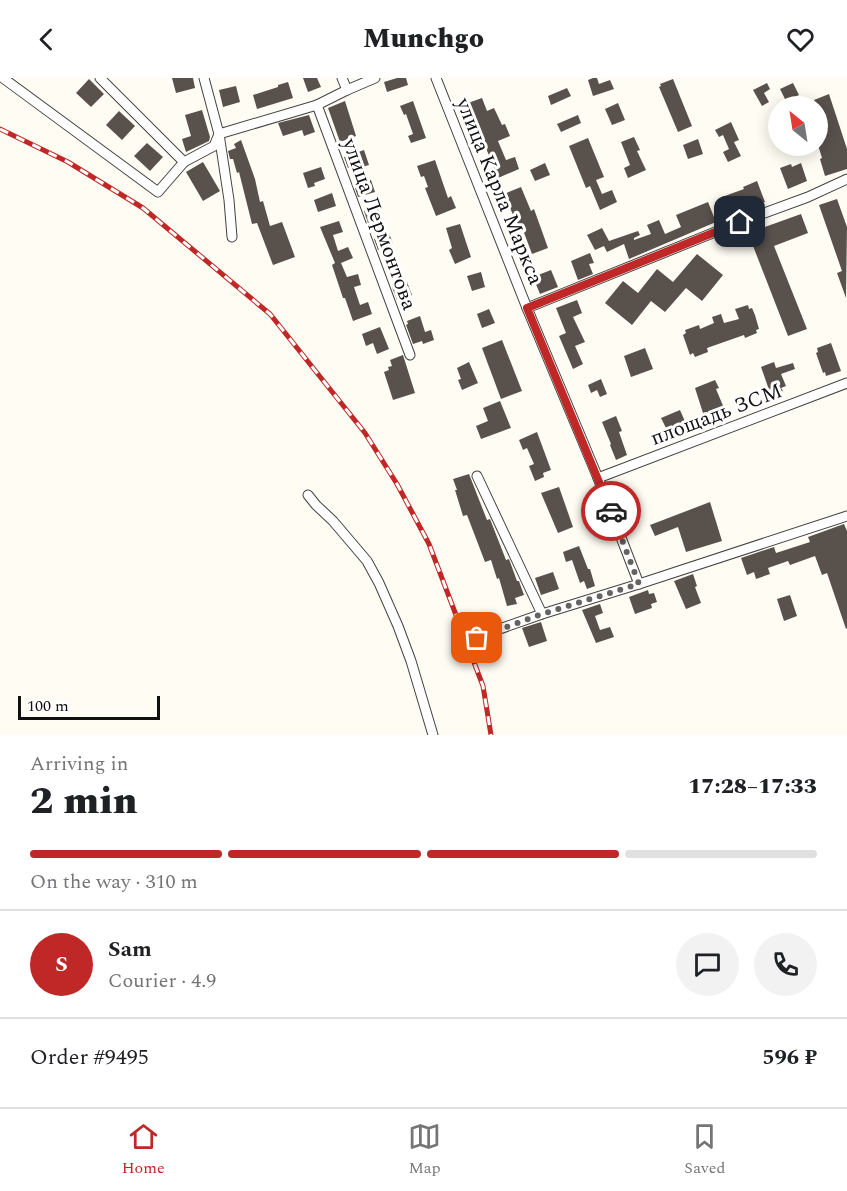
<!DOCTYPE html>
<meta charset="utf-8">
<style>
:root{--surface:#fff;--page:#f2f2f2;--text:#202124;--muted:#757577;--line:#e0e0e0;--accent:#c02828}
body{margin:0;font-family:Spectral,serif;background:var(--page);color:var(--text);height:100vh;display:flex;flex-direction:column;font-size:22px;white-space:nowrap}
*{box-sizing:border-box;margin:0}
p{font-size:20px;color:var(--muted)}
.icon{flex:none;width:33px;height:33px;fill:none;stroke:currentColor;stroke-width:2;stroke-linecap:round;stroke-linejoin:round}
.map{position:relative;height:657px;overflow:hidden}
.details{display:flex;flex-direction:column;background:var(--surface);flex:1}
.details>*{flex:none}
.needle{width:39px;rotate:330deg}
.fabs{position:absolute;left:768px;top:18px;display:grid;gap:12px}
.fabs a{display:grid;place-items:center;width:60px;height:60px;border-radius:50%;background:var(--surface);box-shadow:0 3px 15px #0003;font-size:30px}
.scale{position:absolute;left:18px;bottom:15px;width:142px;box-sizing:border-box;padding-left:6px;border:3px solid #101010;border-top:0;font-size:16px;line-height:21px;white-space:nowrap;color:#101010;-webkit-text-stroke:4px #fff;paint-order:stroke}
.pin{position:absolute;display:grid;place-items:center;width:51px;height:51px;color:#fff;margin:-26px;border-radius:12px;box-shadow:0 3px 9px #0006}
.courier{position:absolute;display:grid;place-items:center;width:60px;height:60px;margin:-30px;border:4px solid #c02828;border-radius:50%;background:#fff;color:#222;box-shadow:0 2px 8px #0007}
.headline em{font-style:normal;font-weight:800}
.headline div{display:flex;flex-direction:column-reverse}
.headline{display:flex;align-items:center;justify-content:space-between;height:102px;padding:0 30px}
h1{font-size:39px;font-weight:800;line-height:45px}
.bar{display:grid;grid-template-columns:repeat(4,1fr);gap:9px 6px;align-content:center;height:72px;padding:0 30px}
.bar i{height:8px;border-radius:4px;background:var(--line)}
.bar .on{background:var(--accent)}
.bar p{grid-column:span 4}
.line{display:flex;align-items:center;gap:15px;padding:0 30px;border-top:2px solid var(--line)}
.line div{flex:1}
.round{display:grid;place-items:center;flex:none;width:63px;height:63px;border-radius:32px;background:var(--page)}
header{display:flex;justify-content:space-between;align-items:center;height:78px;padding:0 30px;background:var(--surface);font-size:27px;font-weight:800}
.tab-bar{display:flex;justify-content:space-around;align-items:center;height:84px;border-top:2px solid var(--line);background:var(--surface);font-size:16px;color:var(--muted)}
.tab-bar a{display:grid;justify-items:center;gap:3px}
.tab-bar .on{color:var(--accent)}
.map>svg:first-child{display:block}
</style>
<header><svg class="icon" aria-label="back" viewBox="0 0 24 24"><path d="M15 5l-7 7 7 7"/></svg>Munchgo<svg class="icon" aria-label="heart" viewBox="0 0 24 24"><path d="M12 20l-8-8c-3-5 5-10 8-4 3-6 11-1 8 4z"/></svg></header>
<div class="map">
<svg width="847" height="657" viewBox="0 0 847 657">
<rect width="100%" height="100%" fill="#fffdf3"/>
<g fill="#59514c">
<polygon points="172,0 193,0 195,10 176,15"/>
<polygon points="303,0 317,0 321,9 308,14"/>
<polygon points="397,0 406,0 408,7 387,14 384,4"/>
<polygon points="593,0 597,0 599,6 610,2 614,11 593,18 588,2"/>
<polygon points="89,1 104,16 91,29 76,15"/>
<polygon points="673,1 692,48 678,54 659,9 661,8 660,6"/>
<polygon points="288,4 293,20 257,31 253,17 278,9 278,7"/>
<polygon points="767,5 770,11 764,15 769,24 762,28 753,12"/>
<polygon points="793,5 799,17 786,23 780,11"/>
<polygon points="236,8 240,24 223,29 219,12"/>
<polygon points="567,10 571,18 551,27 548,18"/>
<polygon points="829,16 847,71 847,91 825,98 820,81 822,80 818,67 818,51 824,49 818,32 818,28 816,28 814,22"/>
<polygon points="482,20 487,33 494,30 502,47 505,46 510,58 498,63 506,82 515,79 519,91 498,100 468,25"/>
<polygon points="345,23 356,58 340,64 328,30"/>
<polygon points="413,23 426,60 411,65 408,58 413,56 406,36 404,37 400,28"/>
<polygon points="618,25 625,42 612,47 605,31"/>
<polygon points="202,32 210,59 209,63 186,74 182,61 191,58 185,37"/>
<polygon points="119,33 135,48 122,62 106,47"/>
<polygon points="309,37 315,54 304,58 302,52 283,58 278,45"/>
<polygon points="578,37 581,45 561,54 557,46"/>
<polygon points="731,44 739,62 734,64 741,78 728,84 723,74 729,71 723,57 719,59 715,52"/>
<polygon points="634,59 640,72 637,73 646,92 628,100 624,90 630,87 621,64"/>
<polygon points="588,60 604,99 596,102 602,116 612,112 617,124 600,132 590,108 586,110 569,68"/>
<polygon points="698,61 703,76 688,81 683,67"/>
<polygon points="241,62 255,101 260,124 263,123 270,148 282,144 295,179 273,187 257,145 252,146 239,94 237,95 233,81 230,81 228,73 236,70 234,66"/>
<polygon points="147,65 163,79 150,93 134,78"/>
<polygon points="364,72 369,87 355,91 354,88 348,90 344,79"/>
<polygon points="435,82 448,120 451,118 456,130 436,138 425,110 428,109 424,98 421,99 417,88"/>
<polygon points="203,84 220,113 203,123 186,94"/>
<polygon points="545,85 550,97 535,103 530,92"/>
<polygon points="801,85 807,103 788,111 780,90 791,86 792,89"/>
<polygon points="321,89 325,101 314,105 315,108 308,110 303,95"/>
<polygon points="371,102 375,114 358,119 354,107"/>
<polygon points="757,103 765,124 734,136 731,130 727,132 722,119 744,111 743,109"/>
<polygon points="521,109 531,133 534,131 548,170 532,176 523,152 520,153 504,116"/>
<polygon points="332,115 336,128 318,134 314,122"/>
<polygon points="837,121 847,149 846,220 837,195 842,193 819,127"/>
<polygon points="708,124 716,144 629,181 624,166 607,174 604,168 595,172 587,157 602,150 609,163 638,153 640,157 634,160 634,162 651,156 647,147 659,142 665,156 681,149 676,137"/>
<polygon points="377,128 381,140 368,145 364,133"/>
<polygon points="801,136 808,155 774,168 807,251 788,258 748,155"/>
<polygon points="339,143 343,154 333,157 338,173 348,169 353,180 341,185 347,199 358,196 361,207 354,209 360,227 368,224 372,236 353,243 345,220 343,220 332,187 335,185 320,149"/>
<polygon points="460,146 471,179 455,186 449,172 452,170 446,150"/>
<polygon points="389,155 393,166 378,172 374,161"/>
<polygon points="590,175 594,185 589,186 593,196 578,202 571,183"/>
<polygon points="697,176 723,197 702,223 686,210 665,234 651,223 632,247 605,225 623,203 638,215 657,191 673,204"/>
<polygon points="551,192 558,209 540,216 533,199"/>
<polygon points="481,194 485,209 472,213 467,198"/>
<polygon points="407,204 412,217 397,222 392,209"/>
<polygon points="577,222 582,235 573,239 585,264 575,268 583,286 573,291 559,258 566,255 556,230"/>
<polygon points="748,227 749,231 752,230 755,237 759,251 756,252 757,255 745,260 744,257 707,270 708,274 695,279 693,275 690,277 683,257 686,255 685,252 699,247 700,251 714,245 712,239 721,236 724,245 739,241 735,231"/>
<polygon points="489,231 495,245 482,250 477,236"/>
<polygon points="420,238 425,254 431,252 434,262 423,266 422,263 413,266 406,247 408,246 407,243"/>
<polygon points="380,249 389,271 377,276 373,265 366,268 362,256"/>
<polygon points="502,262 522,313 501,321 482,270"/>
<polygon points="831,265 841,293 826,298 825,294 823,295 816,275 818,274 817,270"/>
<polygon points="645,270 653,291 631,299 624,278"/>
<polygon points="403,277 415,315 393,322 384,294 389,292 388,289 392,288 390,282"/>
<polygon points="469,284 478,305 462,312 458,302 461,301 457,290"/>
<polygon points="774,284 776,290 793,285 795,291 781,296 786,308 781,310 783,313 768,319 764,310 768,309 761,289"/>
<polygon points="601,301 607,316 600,319 597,312 591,315 588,307"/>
<polygon points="715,302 719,310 716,311 724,330 721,331 722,333 708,338 707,334 703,335 695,310"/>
<polygon points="500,323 511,350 481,361 476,348 488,343 483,330"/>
<polygon points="680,332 687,348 669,356 661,340"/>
<polygon points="616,338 622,353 619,354 627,377 616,382 610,367 611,366 602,344"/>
<polygon points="537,354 551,392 543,395 544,399 535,403 529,388 534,386 527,370 523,372 519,362"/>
<polygon points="469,396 487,442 490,441 506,482 509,481 517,503 519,503 520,506 524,517 515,520 517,526 507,528 499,500 497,501 491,482 485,484 467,437 463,438 455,412 457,412 453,401"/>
<polygon points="559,409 573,449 558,455 541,415"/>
<polygon points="710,424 722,463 686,474 678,449 655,458 650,447"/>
<polygon points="844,446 847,453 847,550 846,551 827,495 822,497 815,478 790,487 788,483 768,490 770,496 756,501 754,494 747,497 741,480 774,469 776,475 810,464 808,459"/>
<polygon points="579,468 588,491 590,491 595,508 587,511 584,503 580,505 572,482 566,484 563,474"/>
<polygon points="553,494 559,511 541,517 535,500"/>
<polygon points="693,496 697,508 695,509 701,525 686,531 674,503"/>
<polygon points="648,512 649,516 654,515 657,524 651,526 652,530 635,536 629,519"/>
<polygon points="790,517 797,538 784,543 777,521"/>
<polygon points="600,526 603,535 595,538 600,552 610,549 614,559 596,565 582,532"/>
<polygon points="541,544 547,563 529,569 522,550"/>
</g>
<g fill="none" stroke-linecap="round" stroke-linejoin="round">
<g stroke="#434343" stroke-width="11">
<g id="minor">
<polyline points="3,0 158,114 184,84 214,68 219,56 317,27 347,12 375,0"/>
<polyline points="100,0 184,84"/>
<polyline points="204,0 219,56 229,122 232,159"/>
<polyline points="342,0 347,12"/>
<polyline points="436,0 527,230 598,400 639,506"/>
<polyline points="317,27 410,277"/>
<polyline points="527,230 740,144 808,119 847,101"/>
<polyline points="477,398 542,536"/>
<polyline points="598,400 847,305"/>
<polyline points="308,417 316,427 333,443 367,483 379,505 398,548 411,583 433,657"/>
<polyline points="477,559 542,536 639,506 847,438"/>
</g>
</g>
<use href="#minor" stroke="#fff" stroke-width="9"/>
<g stroke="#c02828" stroke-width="5">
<polyline id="rail" points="0,51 68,84 143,130 270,236 365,355 397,406 429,466 483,608 491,657"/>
</g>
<use href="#rail" stroke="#fff" stroke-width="3" stroke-dasharray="9" stroke-linecap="butt"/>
</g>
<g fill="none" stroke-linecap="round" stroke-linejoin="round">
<polyline stroke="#64635f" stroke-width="6" stroke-dasharray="0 10.8" points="477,560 542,536 639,506 611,433"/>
<polyline stroke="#c02828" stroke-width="8" points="611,433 527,230 740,144"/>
</g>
<g text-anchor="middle" stroke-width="6" stroke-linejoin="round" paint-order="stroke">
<g font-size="21" fill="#101010" stroke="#fff">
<text transform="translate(500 113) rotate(68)" y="7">улица Карла Маркса</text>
<text transform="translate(380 146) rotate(70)" y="7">улица Лермонтова</text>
<text transform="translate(716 336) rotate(-21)" y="7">площадь ЗСМ</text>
</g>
</g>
</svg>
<div class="fabs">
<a><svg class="needle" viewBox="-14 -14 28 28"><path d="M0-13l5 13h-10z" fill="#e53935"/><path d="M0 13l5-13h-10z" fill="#757577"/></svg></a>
</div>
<div class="scale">100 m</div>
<div class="pin" style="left:477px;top:560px;background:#ea580c"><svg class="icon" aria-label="bag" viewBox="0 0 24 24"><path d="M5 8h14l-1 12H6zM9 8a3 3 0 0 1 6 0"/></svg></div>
<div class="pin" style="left:740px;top:144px;background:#1f2937"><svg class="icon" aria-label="home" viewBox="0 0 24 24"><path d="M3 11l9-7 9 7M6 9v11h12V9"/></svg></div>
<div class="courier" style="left:611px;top:433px"><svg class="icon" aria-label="car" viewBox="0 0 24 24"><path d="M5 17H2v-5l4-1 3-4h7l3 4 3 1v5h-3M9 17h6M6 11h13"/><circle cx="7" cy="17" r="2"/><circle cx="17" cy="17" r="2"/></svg></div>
</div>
<section class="details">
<div class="headline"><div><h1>2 min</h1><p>Arriving in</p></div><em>17:28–17:33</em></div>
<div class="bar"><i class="on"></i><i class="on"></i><i class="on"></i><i></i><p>On the way · 310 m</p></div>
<div class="line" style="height:108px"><b class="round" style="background:var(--accent);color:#fff">S</b><div><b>Sam</b><p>Courier · 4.9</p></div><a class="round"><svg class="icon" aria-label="chat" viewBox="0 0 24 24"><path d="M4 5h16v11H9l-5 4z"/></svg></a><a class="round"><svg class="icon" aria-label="phone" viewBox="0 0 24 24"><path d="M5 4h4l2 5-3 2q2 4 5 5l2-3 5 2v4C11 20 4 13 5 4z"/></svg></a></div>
<div class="line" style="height:78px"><div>Order #9495</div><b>596 ₽</b></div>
</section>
<nav class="tab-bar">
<a class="on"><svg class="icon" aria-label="home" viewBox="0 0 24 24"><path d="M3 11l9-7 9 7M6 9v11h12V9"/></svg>Home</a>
<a><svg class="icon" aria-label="map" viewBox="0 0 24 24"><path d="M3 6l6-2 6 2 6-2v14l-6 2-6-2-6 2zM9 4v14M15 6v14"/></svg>Map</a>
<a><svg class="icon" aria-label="saved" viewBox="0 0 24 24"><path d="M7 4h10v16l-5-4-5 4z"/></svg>Saved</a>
</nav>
